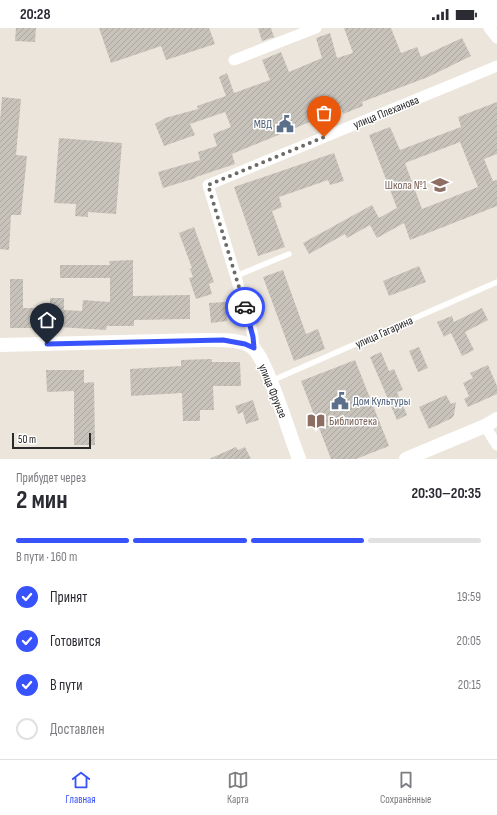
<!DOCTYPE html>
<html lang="ru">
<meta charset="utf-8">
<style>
:root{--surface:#fff;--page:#f2f2f3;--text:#2b2b33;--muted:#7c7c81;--line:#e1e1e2;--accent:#3853fb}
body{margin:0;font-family:"Sofia Sans Condensed",sans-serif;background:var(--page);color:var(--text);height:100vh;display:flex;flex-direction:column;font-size:15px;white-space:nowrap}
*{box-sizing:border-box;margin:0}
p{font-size:13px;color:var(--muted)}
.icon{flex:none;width:22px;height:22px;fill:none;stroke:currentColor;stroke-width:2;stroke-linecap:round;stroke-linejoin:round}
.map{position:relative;height:431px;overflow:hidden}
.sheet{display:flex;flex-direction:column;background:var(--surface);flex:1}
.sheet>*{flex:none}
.scale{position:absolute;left:12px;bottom:10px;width:79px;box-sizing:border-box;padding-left:4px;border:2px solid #292929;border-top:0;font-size:11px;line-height:14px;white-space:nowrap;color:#292929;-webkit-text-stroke:3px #fff;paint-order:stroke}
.pin{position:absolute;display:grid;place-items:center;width:34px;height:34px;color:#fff;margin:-41px -17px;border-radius:50% 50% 50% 0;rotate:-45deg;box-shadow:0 0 4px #0007}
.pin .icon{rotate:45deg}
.courier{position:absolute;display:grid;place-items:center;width:40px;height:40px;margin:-20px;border:3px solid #3853fb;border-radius:50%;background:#fff;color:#222;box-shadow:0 1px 5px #0007}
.overview em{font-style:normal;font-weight:700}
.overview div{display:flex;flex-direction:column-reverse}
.overview{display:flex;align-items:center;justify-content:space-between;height:68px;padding:0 16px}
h1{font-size:26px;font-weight:700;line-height:30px}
.bar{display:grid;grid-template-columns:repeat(4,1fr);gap:6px 4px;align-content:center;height:48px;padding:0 16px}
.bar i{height:5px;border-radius:3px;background:var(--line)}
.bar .current{background:var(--accent)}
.bar p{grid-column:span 4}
ol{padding:0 16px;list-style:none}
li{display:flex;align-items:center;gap:12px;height:44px}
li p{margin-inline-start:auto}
li .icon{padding:4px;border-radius:50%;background:var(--accent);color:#fff;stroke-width:4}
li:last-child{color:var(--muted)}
li i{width:22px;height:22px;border:2px solid var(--line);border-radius:50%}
.status{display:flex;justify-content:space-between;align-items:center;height:28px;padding:0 20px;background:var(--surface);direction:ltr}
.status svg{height:11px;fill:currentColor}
.menu{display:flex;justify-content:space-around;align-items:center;height:56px;border-top:1px solid var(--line);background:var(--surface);font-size:11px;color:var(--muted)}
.menu a{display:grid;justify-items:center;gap:2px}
.menu .current{color:var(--accent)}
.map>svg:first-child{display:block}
</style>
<div class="status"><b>20:28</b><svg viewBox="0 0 49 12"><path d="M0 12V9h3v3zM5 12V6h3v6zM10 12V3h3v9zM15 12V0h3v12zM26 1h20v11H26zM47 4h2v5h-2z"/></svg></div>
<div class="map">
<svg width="497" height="431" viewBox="0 0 497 431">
<defs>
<pattern id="building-hatch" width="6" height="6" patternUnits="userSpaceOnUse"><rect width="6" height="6" fill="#c7c2ba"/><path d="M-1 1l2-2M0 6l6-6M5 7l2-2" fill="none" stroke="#aba7a0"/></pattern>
</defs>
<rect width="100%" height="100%" fill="#ece5db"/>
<g fill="url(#building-hatch)" fill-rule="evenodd">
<polygon points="16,0 36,0 35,14 15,13"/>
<polygon points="99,0 209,0 215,16 166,32 161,18 111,35"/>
<polygon points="258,0 271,0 274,9 262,13"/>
<polygon points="344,0 391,0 401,25 417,19 421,29 462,10 471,28 428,49 362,74 363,78 343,86 341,81 232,126 235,136 196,149 196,150 163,160 158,144 200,132 198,124 217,118 213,106 231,99 225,84 190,96 195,107 164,118 155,96 165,90 198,81 197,78 226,68 219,49 227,45 234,65 270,52 262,32 281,24 289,44 322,30 316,10 330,5 337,30 353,25"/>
<polygon points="2,69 21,71 16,127 27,128 21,187 11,187 9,222 0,221 0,93"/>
<path d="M497 74V126L484 131 493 153 497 152V178L410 212 404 195 377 210 370 197 347 210 345 206 309 226 303 215 372 177 379 190 397 180 369 107 390 99 400 122 461 99 458 89ZM460 114 478 159 422 181 405 135Z"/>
<polygon points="59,110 122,115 116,186 88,184 88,189 75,188 76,176 54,175"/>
<polygon points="334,125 344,153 330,157 328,152 279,169 282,179 272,183 285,219 258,228 234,159"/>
<polygon points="194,199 214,254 209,256 212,266 196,271 189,250 193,249 190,241 192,240 179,205"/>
<polygon points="133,232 133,268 190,267 190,291 134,292 134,298 107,298 106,302 43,298 43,300 10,300 10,251 23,251 23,280 50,280 50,270 64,270 64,282 82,283 83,272 110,274 110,250 60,250 60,237 110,237 109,233"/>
<polygon points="419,238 426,254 389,268 383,253"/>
<polygon points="283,242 306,306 318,301 325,321 294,333 263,249"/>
<polygon points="225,274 227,293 211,295 209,275"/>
<polygon points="482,280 488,292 465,304 474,322 462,328 451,305 444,309 437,294 452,288 454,294"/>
<polygon points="419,319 428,340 418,344 409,323"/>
<polygon points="381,324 389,343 394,341 403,362 397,364 407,387 397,392 370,329"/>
<polygon points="212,331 212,334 240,334 241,358 213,358 214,382 200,382 200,393 183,393 182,365 131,368 130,341 181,338 181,332"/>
<polygon points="355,332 389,418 356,431 331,431 301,353"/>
<polygon points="488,337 497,358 497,366 468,379 464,371 469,368 463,355 473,350 470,345"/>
<polygon points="46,342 84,342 84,355 94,354 95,417 74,417 74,363 47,364"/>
<polygon points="446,367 451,376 456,374 454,387 452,390 429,401 419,379"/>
<polygon points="253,372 259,392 246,396 243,384 238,386 235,378"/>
<polygon points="236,419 238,422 245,419 251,431 209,431"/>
</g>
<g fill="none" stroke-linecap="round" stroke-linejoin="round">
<g stroke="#fff" stroke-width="5.5">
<polyline points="236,248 289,226"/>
<polyline points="271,353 497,254"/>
</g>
<g stroke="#fff" stroke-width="11">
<polyline points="489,0 497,10"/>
<polyline points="234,32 316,0"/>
<polyline points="254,320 253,309 251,299 208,157 497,38"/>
<polyline points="485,398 497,417"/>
</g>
<g stroke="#fff" stroke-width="14">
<path d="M0 317 203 312C217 312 243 310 254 321 259 326 263 335 266 342 279 371 288 401 299 431"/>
<polyline points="406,431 485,398 497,391"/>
</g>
</g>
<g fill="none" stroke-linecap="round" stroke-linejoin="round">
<polyline stroke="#6d6b67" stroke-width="4" stroke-dasharray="0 7.2" points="245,279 208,157 324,109"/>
<polyline stroke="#3853fb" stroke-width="5" points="47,316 223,312 245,316 254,320 253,309 245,279"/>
</g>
<defs>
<g id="civic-bare" transform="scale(1.38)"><path d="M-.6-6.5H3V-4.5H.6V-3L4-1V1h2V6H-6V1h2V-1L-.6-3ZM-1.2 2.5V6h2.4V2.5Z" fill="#5c6f8a" stroke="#fff" stroke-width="2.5" paint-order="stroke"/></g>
<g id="school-bare" transform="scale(1.38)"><path d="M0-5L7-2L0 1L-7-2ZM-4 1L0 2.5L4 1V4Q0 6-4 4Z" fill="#8d6e63" stroke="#fff" stroke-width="2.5" paint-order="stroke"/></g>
<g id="library-bare" transform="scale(1.38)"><path d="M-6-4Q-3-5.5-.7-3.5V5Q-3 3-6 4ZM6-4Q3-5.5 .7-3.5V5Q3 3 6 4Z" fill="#8d6e63" stroke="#fff" stroke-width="2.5" paint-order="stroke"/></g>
</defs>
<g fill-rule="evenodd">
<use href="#civic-bare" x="285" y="96"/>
<use href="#school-bare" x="440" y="157"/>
<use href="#civic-bare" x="340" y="373"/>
<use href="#library-bare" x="316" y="393"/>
</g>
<g text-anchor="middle" stroke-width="3" stroke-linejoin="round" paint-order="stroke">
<g font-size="12" fill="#292929" stroke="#fff">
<text transform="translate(386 84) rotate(-22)" y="4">улица Плеханова</text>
<text transform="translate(384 304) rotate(-24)" y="4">улица Гагарина</text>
<text transform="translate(273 363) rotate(68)" y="4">улица Фрунзе</text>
</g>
<g font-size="12" fill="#4e5e75" stroke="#fff" text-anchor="end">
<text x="272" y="100">МВД</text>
<text x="353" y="377" text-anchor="start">Дом Культуры</text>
</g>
<g font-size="12" fill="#785e54" stroke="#fff" text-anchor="end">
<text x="427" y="161">Школа №1</text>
<text x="329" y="397" text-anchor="start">Библиотека</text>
</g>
</g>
</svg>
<div class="scale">50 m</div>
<div class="pin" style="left:324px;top:109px;background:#ea580c"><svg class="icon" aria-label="bag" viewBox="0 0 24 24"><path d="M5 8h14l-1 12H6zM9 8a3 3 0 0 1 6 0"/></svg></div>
<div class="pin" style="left:47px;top:316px;background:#1f2937"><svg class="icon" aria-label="home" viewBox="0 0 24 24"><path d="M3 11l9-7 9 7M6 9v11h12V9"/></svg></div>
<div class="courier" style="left:245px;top:279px"><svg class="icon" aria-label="car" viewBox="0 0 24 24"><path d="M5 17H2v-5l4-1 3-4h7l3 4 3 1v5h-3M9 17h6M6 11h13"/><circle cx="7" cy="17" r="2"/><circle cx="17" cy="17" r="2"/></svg></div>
</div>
<section class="sheet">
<div class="overview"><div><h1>2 мин</h1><p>Прибудет через</p></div><em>20:30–20:35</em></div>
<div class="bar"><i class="current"></i><i class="current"></i><i class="current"></i><i></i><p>В пути · 160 m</p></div>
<ol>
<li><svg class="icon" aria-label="check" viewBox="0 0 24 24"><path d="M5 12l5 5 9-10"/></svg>Принят<p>19:59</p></li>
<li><svg class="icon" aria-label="check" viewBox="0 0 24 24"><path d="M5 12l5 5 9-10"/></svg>Готовится<p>20:05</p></li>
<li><svg class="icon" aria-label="check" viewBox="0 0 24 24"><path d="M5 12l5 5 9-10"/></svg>В пути<p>20:15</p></li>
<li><i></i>Доставлен</li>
</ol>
</section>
<nav class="menu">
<a class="current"><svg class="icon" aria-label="home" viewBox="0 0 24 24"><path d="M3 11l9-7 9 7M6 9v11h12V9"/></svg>Главная</a>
<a><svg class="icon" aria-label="map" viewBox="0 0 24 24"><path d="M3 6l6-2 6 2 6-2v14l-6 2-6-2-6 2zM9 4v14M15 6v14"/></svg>Карта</a>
<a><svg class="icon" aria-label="saved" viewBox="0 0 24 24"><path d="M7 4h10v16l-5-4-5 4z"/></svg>Сохранённые</a>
</nav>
